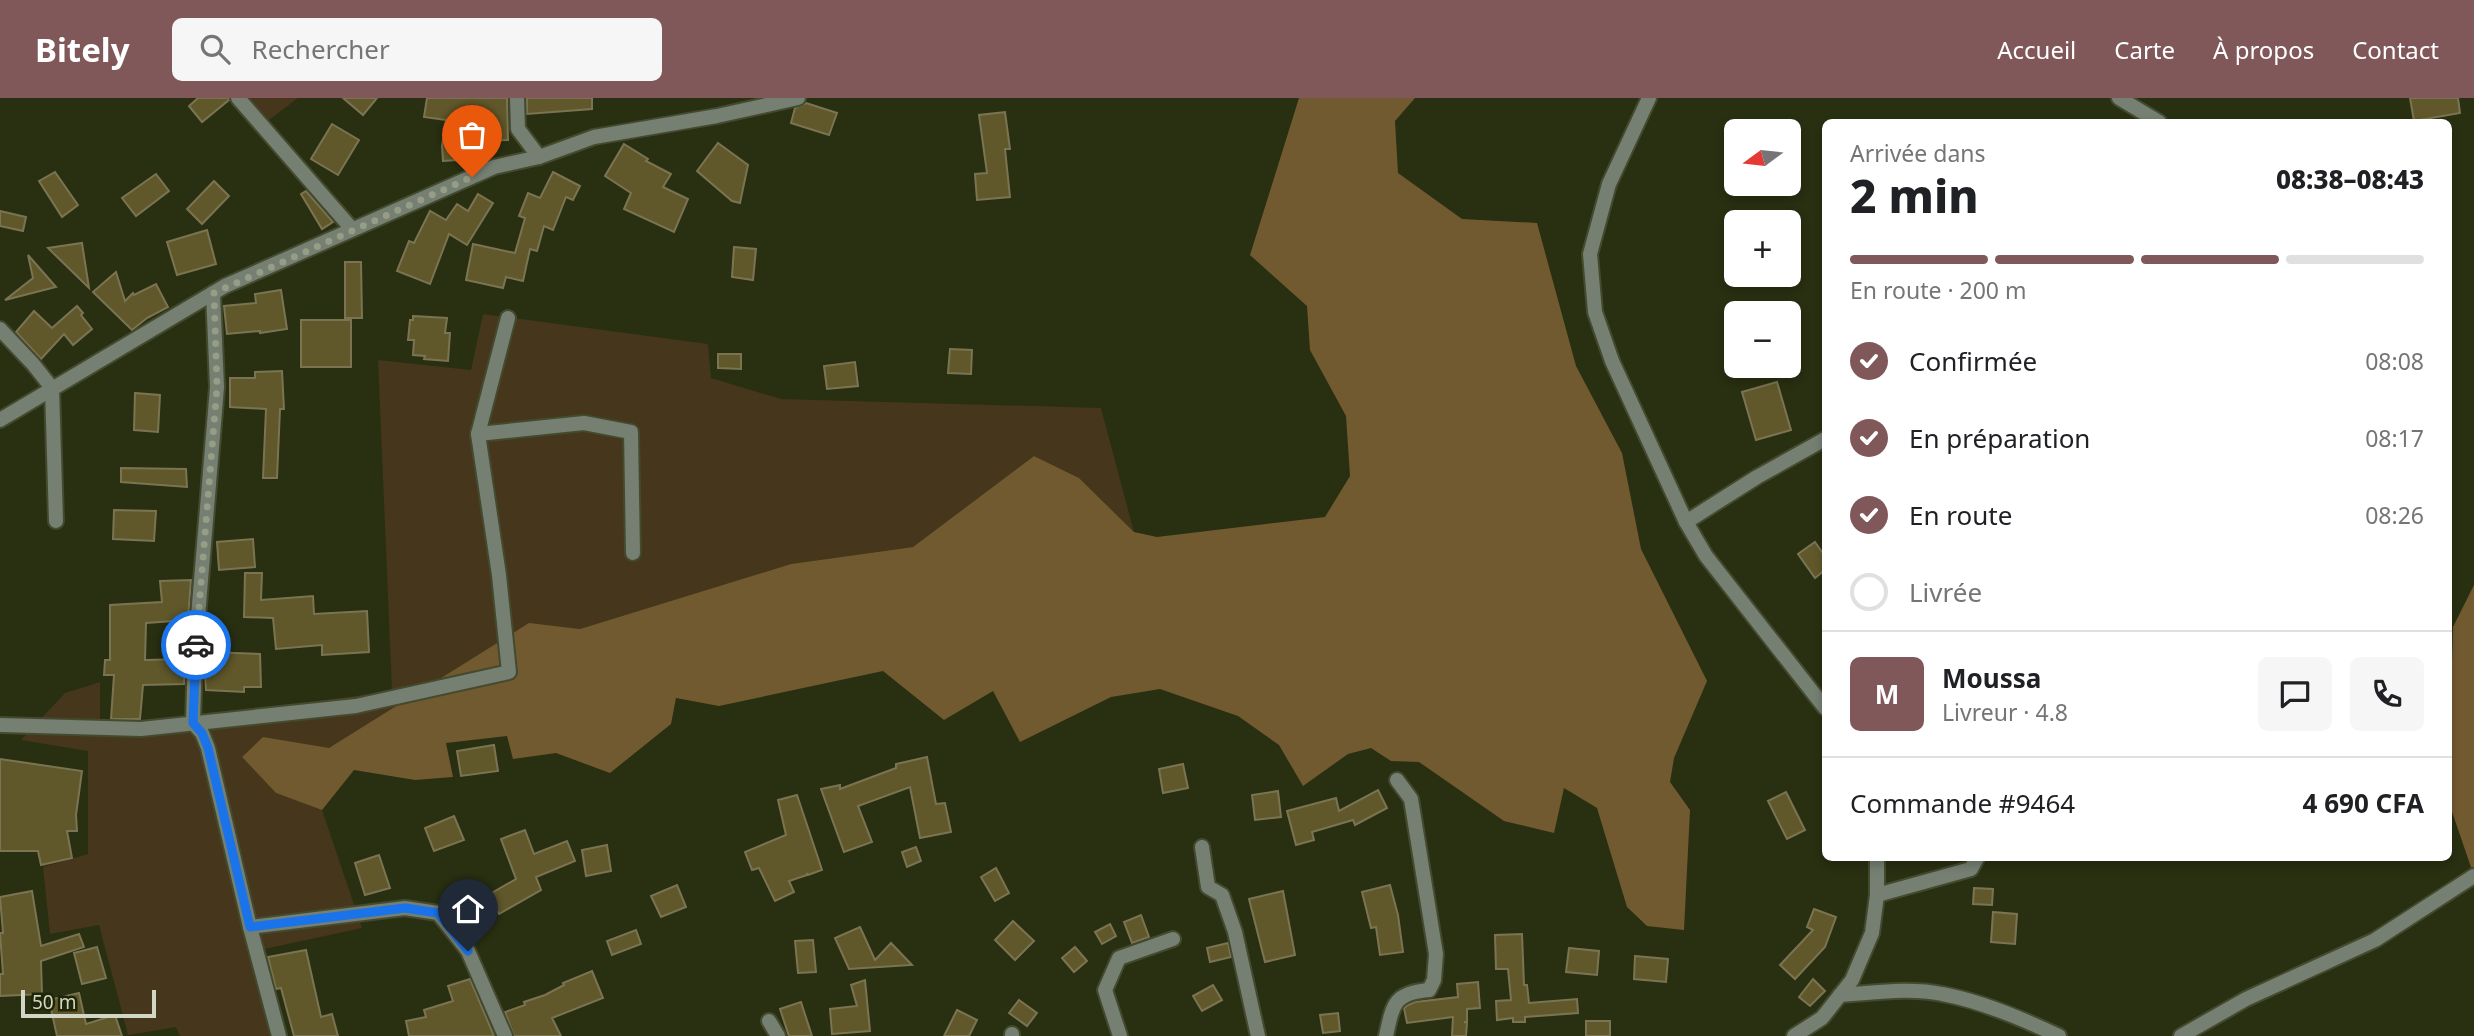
<!DOCTYPE html>
<html lang="fr">
<meta charset="utf-8">
<style>
:root{--surface:#fff;--page:#f6f6f6;--text:#202124;--muted:#757577;--line:#e0e0e0;--accent:#80585a}
body{margin:0;font-family:"Noto Sans",sans-serif;background:var(--page);color:var(--text);height:100vh;display:flex;flex-direction:column;font-size:26px;white-space:nowrap}
*{box-sizing:border-box;margin:0}
p{font-size:23px;color:var(--muted)}
.icon{flex:none;width:38px;height:38px;fill:none;stroke:currentColor;stroke-width:2;stroke-linecap:round;stroke-linejoin:round}
.map{position:relative;flex:1;overflow:hidden}
.details{position:absolute;left:1822px;top:21px;width:630px;height:742px;display:flex;flex-direction:column;background:var(--surface);border-radius:10px;box-shadow:0 4px 10px #0003}
.details>*{flex:none}
.needle{width:46px;rotate:255deg}
.tools{position:absolute;left:1724px;top:21px;display:grid;gap:14px}
.tools a{display:grid;place-items:center;width:77px;height:77px;border-radius:10px;background:var(--surface);box-shadow:0 4px 10px #0003;font-size:35px}
.scale{position:absolute;left:21px;bottom:18px;width:135px;box-sizing:border-box;padding-left:7px;border:4px solid #d1d6c5;border-top:0;font-size:19px;line-height:24px;white-space:nowrap;color:#d1d6c5;-webkit-text-stroke:5px #1f2507;paint-order:stroke}
.pin{position:absolute;display:grid;place-items:center;width:60px;height:60px;color:#fff;margin:-72px -30px;border-radius:50% 50% 50% 0;rotate:-45deg;box-shadow:0 0 7px #0007}
.pin .icon{rotate:45deg}
.courier{position:absolute;display:grid;place-items:center;width:70px;height:70px;margin:-35px;border:5px solid #1a73e8;border-radius:50%;background:#fff;color:#222;box-shadow:0 2px 9px #0007}
.overview em{font-style:normal;font-weight:800}
.overview div{display:flex;flex-direction:column-reverse}
.overview{display:flex;align-items:center;justify-content:space-between;height:119px;padding:0 28px}
h1{font-size:46px;font-weight:800;line-height:52px}
.bar{display:grid;grid-template-columns:repeat(4,1fr);gap:10px 7px;align-content:center;height:84px;padding:0 28px}
.bar i{height:9px;border-radius:5px;background:var(--line)}
.bar .active{background:var(--accent)}
.bar p{grid-column:span 4}
.line{display:flex;align-items:center;gap:18px;padding:0 28px;border-top:2px solid var(--line)}
.line div{flex:1}
.round{display:grid;place-items:center;flex:none;width:74px;height:74px;border-radius:10px;background:var(--page)}
ol{padding:0 28px;list-style:none}
li{display:flex;align-items:center;gap:21px;height:77px}
li p{margin-inline-start:auto}
li .icon{padding:7px;border-radius:50%;background:var(--accent);color:#fff;stroke-width:4}
li:last-child{color:var(--muted)}
li i{width:38px;height:38px;border:4px solid var(--line);border-radius:50%}
header{display:flex;align-items:center;gap:42px;box-sizing:border-box;height:98px;padding:0 35px;background:var(--accent);color:#fff}
header strong{font-size:33px}
nav{display:flex;gap:38px;margin-inline-start:auto;font-size:24px}
.search{width:490px;height:63px;background:var(--page);display:flex;align-items:center;gap:18px;box-sizing:border-box;padding:0 24px;border-radius:10px;color:var(--muted);font-size:26px}
.map>svg:first-child{display:block}
</style>
<header>
<strong>Bitely</strong>
<div class="search"><svg class="icon" aria-label="search" viewBox="0 0 24 24"><circle cx="10" cy="10" r="6"/><path d="M15 15l6 6"/></svg>Rechercher</div>
<nav><a>Accueil</a><a>Carte</a><a>À propos</a><a>Contact</a></nav>
</header>
<div class="map">
<svg width="2474" height="938" viewBox="0 0 2474 938">
<rect width="100%" height="100%" fill="#292f11"/>
<g fill="#46361b">
<polygon points="239,0 298,0 261,28"/>
<polygon points="483,216 708,246 711,280 781,301 1101,310 1134,434 1079,380 1034,358 913,449 791,466 580,531 529,526 329,651 263,640 242,659 276,695 322,712 362,830 250,854 274,938 180,938 176,929 128,937 99,827 50,836 43,769 88,756 88,653 21,642 65,595 100,584 100,633 392,593 378,262 471,272"/>
</g>
<g fill="#725a30">
<polygon points="1299,0 1415,0 1395,23 1398,75 1462,121 1537,125 1576,268 1622,355 1641,451 1707,583 1674,660 1670,684 1690,712 1684,832 1647,828 1627,809 1597,710 1564,690 1554,735 1504,723 1419,664 1391,663 1371,650 1348,656 1303,688 1279,647 1238,618 1160,591 1111,599 1020,644 993,593 944,622 883,573 719,608 676,600 671,626 610,675 556,655 513,661 507,638 446,645 453,679 415,682 354,672 322,712 276,695 242,659 263,639 329,650 529,525 580,531 791,466 913,449 1034,358 1079,380 1134,434 1157,439 1325,419 1350,378 1346,318 1310,252 1307,208 1250,157"/>
<polygon points="2474,487 2474,778 2448,702 2453,529"/>
</g>
<g fill="#60582a" stroke="#7a7452" stroke-width="2">
<polygon points="198,0 229,0 229,2 202,24 189,8"/>
<polygon points="343,0 377,0 363,17"/>
<polygon points="427,0 507,0 508,42 467,43 465,54 458,52 458,62 443,63 442,48 446,22 424,19"/>
<polygon points="527,0 592,0 592,11 527,16"/>
<polygon points="2410,0 2458,0 2460,15 2414,23"/>
<polygon points="806,5 837,15 829,37 791,25 795,10"/>
<polygon points="1005,14 1010,51 1005,51 1010,99 977,102 975,76 987,75 979,17"/>
<polygon points="332,26 359,42 338,77 311,61"/>
<polygon points="718,45 748,67 740,105 732,103 697,73"/>
<polygon points="624,46 648,61 646,63 671,76 663,89 688,101 674,134 624,111 631,95 605,78"/>
<polygon points="55,74 78,107 62,119 39,83"/>
<polygon points="553,74 580,88 573,102 566,99 553,132 544,128 537,153 530,151 523,183 506,179 503,190 466,182 473,146 515,155 525,120 519,118 528,95 540,100"/>
<polygon points="156,76 169,93 136,118 122,100"/>
<polygon points="214,83 229,98 202,126 187,111"/>
<polygon points="306,93 333,124 322,131 301,96"/>
<polygon points="478,96 493,105 467,147 449,136 430,186 397,173 409,143 414,145 430,113 446,122 457,106 468,113"/>
<polygon points="0,113 26,119 23,133 0,128"/>
<polygon points="207,132 216,166 177,177 167,144"/>
<polygon points="82,145 89,190 48,150"/>
<polygon points="734,149 756,151 753,182 732,179"/>
<polygon points="28,157 56,189 5,202 33,180"/>
<polygon points="345,164 361,164 362,220 345,220"/>
<polygon points="116,174 125,203 133,195 134,197 156,186 168,209 147,220 132,232 93,194"/>
<polygon points="281,192 287,231 260,235 260,233 227,236 224,208 256,205 255,196"/>
<polygon points="77,208 83,215 81,217 92,231 73,247 64,236 41,261 16,234 34,213 52,230"/>
<polygon points="413,218 447,220 445,235 450,235 448,263 424,261 425,258 413,257 414,242 408,242 410,222 413,222"/>
<rect x="301" y="222" width="50" height="47"/>
<polygon points="950,251 972,252 971,276 948,275"/>
<polygon points="718,256 741,256 741,271 718,270"/>
<polygon points="855,264 858,288 827,291 824,268"/>
<polygon points="282,273 284,311 280,311 277,380 263,380 266,311 230,309 230,280 255,280 255,274"/>
<polygon points="1777,284 1791,332 1756,342 1742,294"/>
<polygon points="135,295 160,297 158,334 134,332"/>
<polygon points="121,370 186,371 187,389 121,384"/>
<polygon points="114,412 156,413 154,443 113,441"/>
<polygon points="253,441 255,469 219,472 217,444"/>
<polygon points="1815,444 1825,458 1825,472 1815,480 1798,456"/>
<polygon points="245,475 262,475 261,502 313,498 314,516 367,513 369,554 322,557 322,547 276,551 273,520 244,519"/>
<polygon points="191,482 188,522 146,525 145,562 185,561 184,586 143,587 140,621 111,621 114,577 104,577 105,562 110,562 110,507 162,504 160,483"/>
<polygon points="207,554 260,556 261,589 244,589 244,594 206,592 204,561 207,561"/>
<polygon points="494,647 498,673 461,678 457,653"/>
<polygon points="927,659 936,706 945,705 951,734 920,740 910,689 858,708 872,744 844,754 821,691 840,687 840,691 896,670 896,666"/>
<polygon points="0,661 82,673 76,717 77,733 67,733 72,760 41,767 38,753 0,753"/>
<polygon points="1183,666 1188,690 1163,695 1159,671"/>
<polygon points="1378,692 1387,710 1355,727 1353,722 1312,734 1314,742 1296,747 1287,713 1336,700 1339,713"/>
<polygon points="1278,693 1281,719 1255,722 1252,697"/>
<polygon points="1786,694 1805,732 1787,741 1768,703"/>
<polygon points="797,697 822,772 808,777 807,775 807,777 789,783 794,794 775,803 759,770 752,772 745,754 786,737 778,702"/>
<polygon points="454,718 464,742 434,753 425,730"/>
<polygon points="525,732 534,756 567,743 575,763 536,779 541,792 499,816 488,797 516,781 501,741"/>
<polygon points="607,747 611,773 586,778 582,752"/>
<polygon points="916,749 921,763 907,769 902,754"/>
<polygon points="379,757 390,790 365,797 355,765"/>
<polygon points="996,770 1009,795 995,803 981,779"/>
<polygon points="677,787 686,809 661,819 651,798"/>
<polygon points="1390,787 1398,817 1403,854 1380,857 1376,829 1371,830 1362,794"/>
<polygon points="1974,790 1993,791 1992,807 1973,806"/>
<polygon points="32,793 41,848 79,836 84,849 41,863 42,896 0,898 0,876 3,876 0,835 3,835 0,799"/>
<polygon points="1283,793 1295,857 1265,864 1249,801"/>
<polygon points="1814,811 1836,819 1825,849 1795,881 1780,867 1813,832 1807,829"/>
<polygon points="1993,814 2017,816 2015,846 1991,844"/>
<polygon points="1141,817 1149,839 1132,845 1124,824"/>
<polygon points="1013,823 1034,843 1015,862 995,842"/>
<polygon points="1110,826 1116,838 1102,846 1095,834"/>
<polygon points="860,829 875,862 891,845 912,867 849,871 835,840"/>
<polygon points="636,832 641,846 612,857 607,843"/>
<polygon points="1522,836 1524,887 1527,887 1529,905 1577,901 1578,915 1525,919 1525,924 1513,924 1513,920 1497,922 1496,903 1511,902 1508,871 1496,871 1495,837"/>
<polygon points="813,842 816,874 798,875 795,843"/>
<polygon points="1228,845 1231,859 1210,864 1207,850"/>
<polygon points="97,849 106,880 82,886 74,855"/>
<polygon points="1075,849 1087,863 1074,874 1062,860"/>
<polygon points="1569,850 1599,853 1597,877 1566,874"/>
<polygon points="306,852 321,919 332,916 338,938 294,938 281,890 276,891 268,859"/>
<polygon points="1635,858 1668,861 1666,884 1634,881"/>
<polygon points="592,873 603,900 552,920 561,938 514,938 505,914 525,907 524,904 545,897 564,887 563,885"/>
<polygon points="470,881 494,938 409,938 406,923 426,919 424,912 453,903 448,888"/>
<polygon points="1813,881 1825,893 1810,908 1799,899"/>
<polygon points="865,882 870,933 832,936 830,911 857,908 851,887"/>
<polygon points="1478,884 1480,910 1467,911 1467,924 1464,924 1467,925 1466,938 1452,938 1453,919 1407,925 1404,910 1408,907 1415,904 1458,899 1457,886"/>
<polygon points="1213,887 1222,902 1202,913 1193,898"/>
<polygon points="79,895 86,926 115,917 122,938 57,938 49,902"/>
<polygon points="1019,902 1037,915 1027,928 1009,915"/>
<polygon points="801,904 812,938 789,938 780,911"/>
<polygon points="957,912 977,922 969,938 944,938"/>
<polygon points="1338,915 1340,933 1323,935 1320,917"/>
<rect x="1586" y="923" width="24" height="15"/>
</g>
<g fill="none" stroke-linecap="round" stroke-linejoin="round">
<g stroke="#444a2e" stroke-width="18">
<g id="minor">
<polyline points="238,0 352,131"/>
<polyline points="517,0 518,31 539,59"/>
<polyline points="1649,0 1609,86 1590,156 1595,214 1612,263 1686,424 1706,458 1825,610"/>
<polyline points="2119,0 2159,24"/>
<polyline points="213,195 217,289 195,555 193,625 202,635 208,650 250,829 279,938"/>
<polyline points="0,231 33,266 52,290 56,423"/>
<polyline points="0,322 225,188 494,69 539,59 594,39 717,18 798,0"/>
<polyline points="478,336 584,325 631,334 633,455"/>
<polyline points="1686,424 1757,379 1825,341"/>
<polyline points="0,627 141,631 356,608 509,574 499,477 478,336 508,220"/>
<polyline points="1202,749 1208,789 1222,797 1235,834 1258,938"/>
<polyline points="1877,797 1971,771 1977,760"/>
<polyline points="250,829 405,810 438,815 468,853 505,938"/>
<path d="M1840 897C1873 895 1909 889 1942 896 1981 903 2023 921 2059 938"/>
<polyline points="769,923 778,938"/>
<polyline points="1012,936 1012,938"/>
<polyline points="1120,938 1105,892 1119,860 1173,841"/>
<path d="M1386 938C1393 906 1394 895 1429 892L1434 882 1436 856 1411 701 1397 682"/>
<polyline points="1794,938 1822,920 1852,882 1872,835 1877,797 1877,760"/>
<polyline points="2181,938 2246,901 2375,842 2474,778"/>
</g>
</g>
<use href="#minor" stroke="#757f72" stroke-width="14"/>
</g>
<g fill="none" stroke-linecap="round" stroke-linejoin="round">
<polyline stroke="#969c86" stroke-width="7" stroke-dasharray="0 12.6" points="196,547 217,289 214,195 472,79"/>
<polyline stroke="#1a73e8" stroke-width="9" points="196,547 193,625 202,635 208,650 250,829 405,810 438,815 468,853"/>
</g>
</svg>
<div class="tools">
<a><svg class="needle" viewBox="-14 -14 28 28"><path d="M0-13l5 13h-10z" fill="#e53935"/><path d="M0 13l5-13h-10z" fill="#757577"/></svg></a>
<a>+</a>
<a>−</a>
</div>
<div class="scale">50 m</div>
<div class="pin" style="left:472px;top:79px;background:#ea580c"><svg class="icon" aria-label="bag" viewBox="0 0 24 24"><path d="M5 8h14l-1 12H6zM9 8a3 3 0 0 1 6 0"/></svg></div>
<div class="pin" style="left:468px;top:853px;background:#1f2937"><svg class="icon" aria-label="home" viewBox="0 0 24 24"><path d="M3 11l9-7 9 7M6 9v11h12V9"/></svg></div>
<div class="courier" style="left:196px;top:547px"><svg class="icon" aria-label="car" viewBox="0 0 24 24"><path d="M5 17H2v-5l4-1 3-4h7l3 4 3 1v5h-3M9 17h6M6 11h13"/><circle cx="7" cy="17" r="2"/><circle cx="17" cy="17" r="2"/></svg></div>
<section class="details">
<div class="overview"><div><h1>2 min</h1><p>Arrivée dans</p></div><em>08:38–08:43</em></div>
<div class="bar"><i class="active"></i><i class="active"></i><i class="active"></i><i></i><p>En route · 200 m</p></div>
<ol>
<li><svg class="icon" aria-label="check" viewBox="0 0 24 24"><path d="M5 12l5 5 9-10"/></svg>Confirmée<p>08:08</p></li>
<li><svg class="icon" aria-label="check" viewBox="0 0 24 24"><path d="M5 12l5 5 9-10"/></svg>En préparation<p>08:17</p></li>
<li><svg class="icon" aria-label="check" viewBox="0 0 24 24"><path d="M5 12l5 5 9-10"/></svg>En route<p>08:26</p></li>
<li><i></i>Livrée</li>
</ol>
<div class="line" style="height:126px"><b class="round" style="background:var(--accent);color:#fff">M</b><div><b>Moussa</b><p>Livreur · 4.8</p></div><a class="round"><svg class="icon" aria-label="chat" viewBox="0 0 24 24"><path d="M4 5h16v11H9l-5 4z"/></svg></a><a class="round"><svg class="icon" aria-label="phone" viewBox="0 0 24 24"><path d="M5 4h4l2 5-3 2q2 4 5 5l2-3 5 2v4C11 20 4 13 5 4z"/></svg></a></div>
<div class="line" style="height:91px"><div>Commande #9464</div><b>4 690 CFA</b></div>
</section>
</div>
